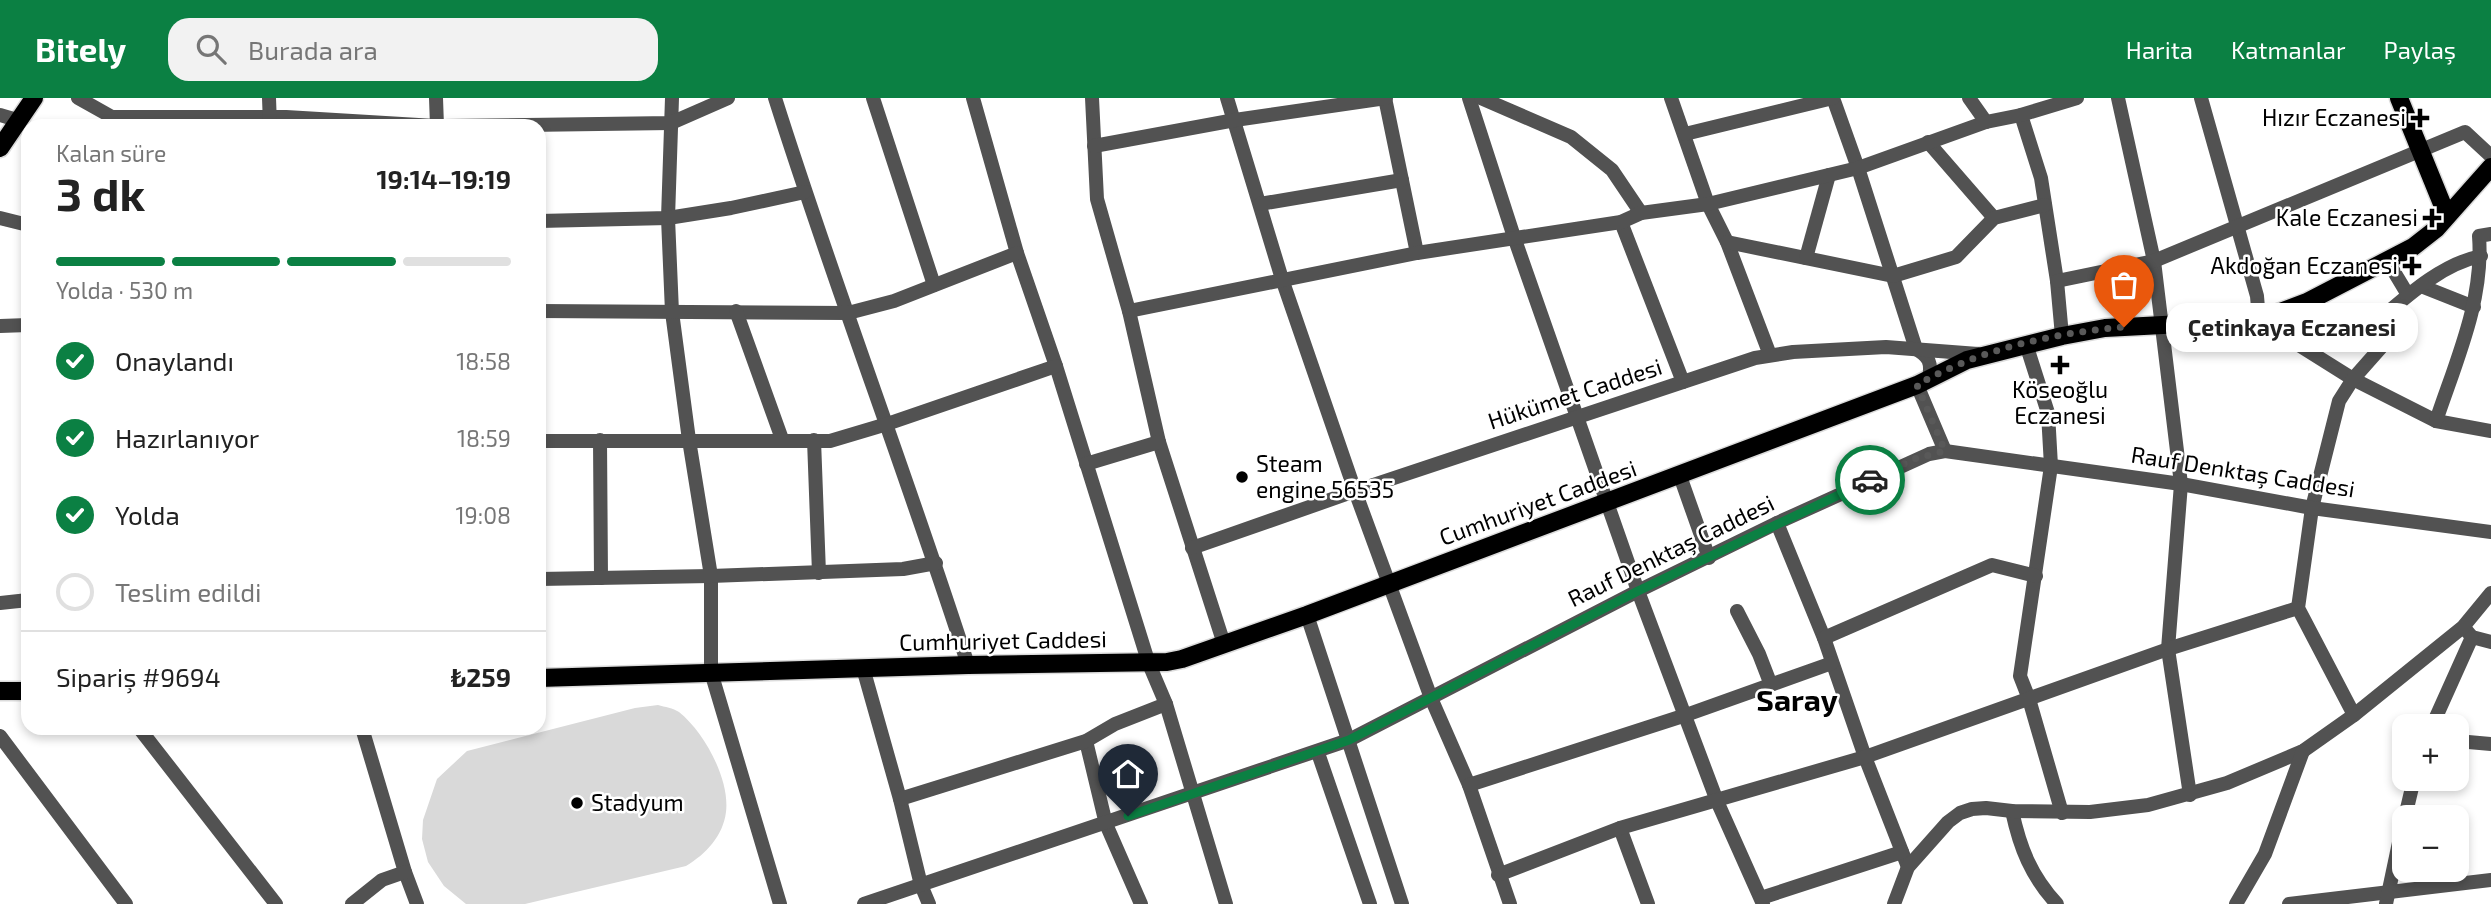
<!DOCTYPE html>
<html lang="tr">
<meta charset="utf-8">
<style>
:root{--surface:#fff;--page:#f2f2f2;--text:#222;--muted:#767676;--line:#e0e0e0;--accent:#0b8043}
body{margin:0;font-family:"Exo 2",sans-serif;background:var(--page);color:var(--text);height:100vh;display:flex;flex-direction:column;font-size:26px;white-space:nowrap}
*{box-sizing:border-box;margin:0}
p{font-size:23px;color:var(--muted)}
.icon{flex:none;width:38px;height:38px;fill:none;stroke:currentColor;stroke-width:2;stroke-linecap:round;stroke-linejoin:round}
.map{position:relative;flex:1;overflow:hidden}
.panel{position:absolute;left:21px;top:21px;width:525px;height:616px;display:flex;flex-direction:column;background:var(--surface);border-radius:21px;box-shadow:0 4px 10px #0003}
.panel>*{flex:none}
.buttons{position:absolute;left:2392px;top:616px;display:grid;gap:14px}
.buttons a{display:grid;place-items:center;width:77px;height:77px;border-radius:14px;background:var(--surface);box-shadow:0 4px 10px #0003;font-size:35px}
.pin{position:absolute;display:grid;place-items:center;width:60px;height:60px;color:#fff;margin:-72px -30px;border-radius:50% 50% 50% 0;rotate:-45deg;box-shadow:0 0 7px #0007}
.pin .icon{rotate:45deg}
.courier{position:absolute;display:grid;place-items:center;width:70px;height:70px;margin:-35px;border:5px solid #0b8043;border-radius:50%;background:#fff;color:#222;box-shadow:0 2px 9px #0007}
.bubble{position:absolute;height:49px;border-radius:21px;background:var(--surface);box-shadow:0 4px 10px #0003;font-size:23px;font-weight:700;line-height:49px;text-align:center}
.summary em{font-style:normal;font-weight:700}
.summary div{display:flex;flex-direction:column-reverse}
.summary{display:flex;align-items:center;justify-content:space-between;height:119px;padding:0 35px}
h1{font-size:46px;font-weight:700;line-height:52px}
.bar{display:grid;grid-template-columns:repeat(4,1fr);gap:10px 7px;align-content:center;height:84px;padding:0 35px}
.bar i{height:9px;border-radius:5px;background:var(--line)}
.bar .current{background:var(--accent)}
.bar p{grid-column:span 4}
.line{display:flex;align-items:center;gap:18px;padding:0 35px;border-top:2px solid var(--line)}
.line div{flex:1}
ol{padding:0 35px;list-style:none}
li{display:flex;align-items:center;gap:21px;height:77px}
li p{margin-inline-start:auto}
li .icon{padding:7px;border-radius:50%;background:var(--accent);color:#fff;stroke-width:4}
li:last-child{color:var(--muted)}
li i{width:38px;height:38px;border:4px solid var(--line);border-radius:50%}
header{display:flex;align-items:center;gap:42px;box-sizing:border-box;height:98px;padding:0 35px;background:var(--accent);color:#fff}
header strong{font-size:33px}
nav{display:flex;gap:38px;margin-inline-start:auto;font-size:24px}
.search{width:490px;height:63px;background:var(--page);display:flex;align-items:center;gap:18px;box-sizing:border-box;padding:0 24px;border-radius:21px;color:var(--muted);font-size:26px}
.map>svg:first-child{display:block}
</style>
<header>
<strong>Bitely</strong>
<div class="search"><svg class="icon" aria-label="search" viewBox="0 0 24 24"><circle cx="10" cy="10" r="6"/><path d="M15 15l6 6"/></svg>Burada ara</div>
<nav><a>Harita</a><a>Katmanlar</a><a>Paylaş</a></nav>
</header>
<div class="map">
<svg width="2491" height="806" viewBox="0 0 2491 806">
<rect width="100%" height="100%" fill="#fff"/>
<path fill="#d9d9d9" d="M658 607C665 609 673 610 679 614 704 634 730 681 726 714 723 738 706 756 686 768L525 806H466L444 788 428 764 422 741 423 722 437 681 467 653 635 610Z"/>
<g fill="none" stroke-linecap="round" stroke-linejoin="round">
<g stroke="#dbdbdb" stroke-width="21">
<g id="major">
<polyline points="2399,0 2447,118"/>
<polyline points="0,50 34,0"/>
<polyline points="539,580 968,567 1167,564 1182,561 1307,517 1917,287 1967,262 2062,238 2105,230 2259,222 2307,204 2413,149 2436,131 2491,69"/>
<polyline points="0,593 28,593"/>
</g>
</g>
<g stroke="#525252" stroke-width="14">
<polyline points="78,0 112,19 286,19 435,28"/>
<polyline points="269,0 270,27"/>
<polyline points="436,0 437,28"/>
<polyline points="672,0 668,120 672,214 689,342 711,478 711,574 780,806"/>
<path d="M775 0C835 190 907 377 968 567"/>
<polyline points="873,0 934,187"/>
<polyline points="973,0 1017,155 1056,268 1149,566 1166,606 1226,806"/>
<polyline points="1092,0 1097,101 1129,213 1159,344 1224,546"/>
<polyline points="1227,0 1282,181 1355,393 1431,600 1469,687 1510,806"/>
<polyline points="1385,0 1417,155"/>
<polyline points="1469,0 1514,139 1638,493 1717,703 1763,806"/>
<polyline points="1481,0 1571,39 1612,72 1641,115"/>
<polyline points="1671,0 1708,106 1727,144 1770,257"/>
<path d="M1833 0 1858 70 1916 251C1929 258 1932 265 1929 280"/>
<polyline points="1969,0 1986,24"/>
<polyline points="2118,0 2154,163 2181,386 2168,551 2190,697"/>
<polyline points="2201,0 2257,198 2259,222 2353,281 2436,323 2491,333"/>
<polyline points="0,17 17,22"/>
<polyline points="2021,17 2041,80 2057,183 2062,238"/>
<polyline points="444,28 671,25 728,0"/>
<polyline points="1685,36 1833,0"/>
<polyline points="1928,44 1994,120"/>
<polyline points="1094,48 1235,22 1386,0"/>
<polyline points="1260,106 1402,82"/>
<polyline points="0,120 28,127"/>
<polyline points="539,123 668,120 731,110 805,94"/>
<polyline points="1621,124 1683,284"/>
<polyline points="1727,144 1893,178 1956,159 1994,120 2045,107"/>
<polyline points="1806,160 1829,77"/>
<polyline points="2387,162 2408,197"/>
<polyline points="2057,183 2154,163 2465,34 2491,58"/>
<polyline points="2421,188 2474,209"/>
<polyline points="539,213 848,215 894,203 1017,155"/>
<polyline points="736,213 782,341"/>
<polyline points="1129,213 1417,155 1621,124 1641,115 1708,106 1858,70 1986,24 2021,17 2077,0"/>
<polyline points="0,228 28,227"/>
<polyline points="2026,246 2048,315 2051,368 2020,578 2029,601 2062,715"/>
<polyline points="1917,287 1945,353"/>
<path d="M2436 323C2456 263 2484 202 2479 138L2491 136"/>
<polyline points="600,342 601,480"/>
<polyline points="814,342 819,475"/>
<polyline points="539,343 830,343 887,326 1056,268"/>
<polyline points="1086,366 1159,344"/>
<polyline points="1680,378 1709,460"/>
<polyline points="1777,425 1824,540 1865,659 1908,769"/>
<polyline points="1192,450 1355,393 1755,260 1793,254 1886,249 1978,256"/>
<polyline points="539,481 711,478 903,471 936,465"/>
<polyline points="0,505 28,502"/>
<polyline points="1737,513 1759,556 1771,587"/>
<polyline points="1307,517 1402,806"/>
<polyline points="2466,532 2472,539 2491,544"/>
<polyline points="1824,540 1992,467 2036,478"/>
<polyline points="863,570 900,701 921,787 929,806"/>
<path d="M2354 617 2298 510 2312 410 2339 303 2353 281 2391 238 2379 222C2408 197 2442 166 2481 158"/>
<polyline points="2432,628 2472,539"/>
<polyline points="139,630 276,806"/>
<polyline points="362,630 405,774 417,806"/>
<polyline points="0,638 126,806"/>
<polyline points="1086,643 1106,726 1141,806"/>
<polyline points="2457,643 2491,646"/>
<polyline points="1318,655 1370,806"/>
<polyline points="1469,687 1686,617 1832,565"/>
<polyline points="900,701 1086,643 1115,626 1166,606"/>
<path d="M2012 713C2020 750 2031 778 2057 806"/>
<polyline points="2405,719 2414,681"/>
<polyline points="1620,730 1648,806"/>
<polyline points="1498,777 1620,730 1865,659 2168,551 2298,510"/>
<polyline points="1761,800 1902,754"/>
<polyline points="352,806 382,782 405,774"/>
<polyline points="864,806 1349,642 1638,493 1777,425 1929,356 1945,353 2181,386 2312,410 2491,434"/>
<polyline points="1894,806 1908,769 1948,724 1960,715 1972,711 1986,710 2012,713 2090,714 2148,707 2227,685 2303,653 2354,617 2463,529 2491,495"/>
<polyline points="2236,806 2265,756 2303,653"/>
<polyline points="2289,806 2491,782"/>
<polyline points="2386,806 2404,721"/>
</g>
<use href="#major" stroke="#000" stroke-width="18"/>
</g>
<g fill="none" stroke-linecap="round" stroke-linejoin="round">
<path stroke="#595959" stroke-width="7" stroke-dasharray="0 12.6" d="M1870 382 1914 361 1945 353 1917 287C1979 251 2054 235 2124 229"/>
<polyline stroke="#0b8043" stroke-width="9" points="1128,718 1349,642 1638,493 1870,382"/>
</g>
<g fill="#000" stroke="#fff" stroke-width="2.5">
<path d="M2416.5 9.5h7v7h7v7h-7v7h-7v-7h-7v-7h7z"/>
<path d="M2428.5 109.5h7v7h7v7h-7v7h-7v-7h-7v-7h7z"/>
<path d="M2408.5 157.5h7v7h7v7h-7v7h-7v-7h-7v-7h7z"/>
<path d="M2056.5 256.5h7v7h7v7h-7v7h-7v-7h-7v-7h7z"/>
<circle cx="1242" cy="379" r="7"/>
<circle cx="577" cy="705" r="7"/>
</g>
<g text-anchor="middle" stroke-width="5" stroke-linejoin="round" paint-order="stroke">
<g font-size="23" fill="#000" stroke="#fff" text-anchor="end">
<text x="2406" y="28">Hızır Eczanesi</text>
<text x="2418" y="128">Kale Eczanesi</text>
<text x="2398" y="176">Akdoğan Eczanesi</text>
<text x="2060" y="300" text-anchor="middle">Köseoğlu<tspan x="2060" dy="26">Eczanesi</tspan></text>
<text x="1256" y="374" text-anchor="start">Steam<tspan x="1256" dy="26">engine 56535</tspan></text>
<text x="591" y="713" text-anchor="start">Stadyum</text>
</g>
<g font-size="23" fill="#000" stroke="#fff">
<text transform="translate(1575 296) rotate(-18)" y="8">Hükümet Caddesi</text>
<text transform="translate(2243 374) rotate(9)" y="8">Rauf Denktaş Caddesi</text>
<text transform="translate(1538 405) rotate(-20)" y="8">Cumhuriyet Caddesi</text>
<text transform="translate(1671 453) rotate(-26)" y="8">Rauf Denktaş Caddesi</text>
<text transform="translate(1003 543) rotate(-1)" y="8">Cumhuriyet Caddesi</text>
</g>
<g font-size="30" font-weight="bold" fill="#000" stroke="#fff">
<text x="1797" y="613">Saray</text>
</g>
</g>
</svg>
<div class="buttons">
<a>+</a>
<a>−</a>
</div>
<div class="pin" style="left:2124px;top:229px;background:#ea580c"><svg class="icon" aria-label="bag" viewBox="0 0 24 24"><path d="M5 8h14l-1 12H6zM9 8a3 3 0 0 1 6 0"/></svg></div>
<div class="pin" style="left:1128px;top:718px;background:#1f2937"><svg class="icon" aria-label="home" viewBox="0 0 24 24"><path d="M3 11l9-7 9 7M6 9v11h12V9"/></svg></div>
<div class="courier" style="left:1870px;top:382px"><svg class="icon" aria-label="car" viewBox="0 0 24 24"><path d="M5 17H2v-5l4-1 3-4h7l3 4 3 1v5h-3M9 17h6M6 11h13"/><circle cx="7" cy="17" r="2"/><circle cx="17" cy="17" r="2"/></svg></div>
<div class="bubble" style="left:2166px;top:205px;width:252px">Çetinkaya Eczanesi</div>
<section class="panel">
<div class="summary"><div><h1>3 dk</h1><p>Kalan süre</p></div><em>19:14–19:19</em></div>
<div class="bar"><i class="current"></i><i class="current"></i><i class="current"></i><i></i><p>Yolda · 530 m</p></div>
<ol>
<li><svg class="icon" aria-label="check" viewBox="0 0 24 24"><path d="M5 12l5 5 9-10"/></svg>Onaylandı<p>18:58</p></li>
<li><svg class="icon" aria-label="check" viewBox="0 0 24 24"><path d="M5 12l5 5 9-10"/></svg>Hazırlanıyor<p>18:59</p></li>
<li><svg class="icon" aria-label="check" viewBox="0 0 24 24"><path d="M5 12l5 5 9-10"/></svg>Yolda<p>19:08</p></li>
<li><i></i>Teslim edildi</li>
</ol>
<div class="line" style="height:91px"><div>Sipariş #9694</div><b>₺259</b></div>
</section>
</div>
